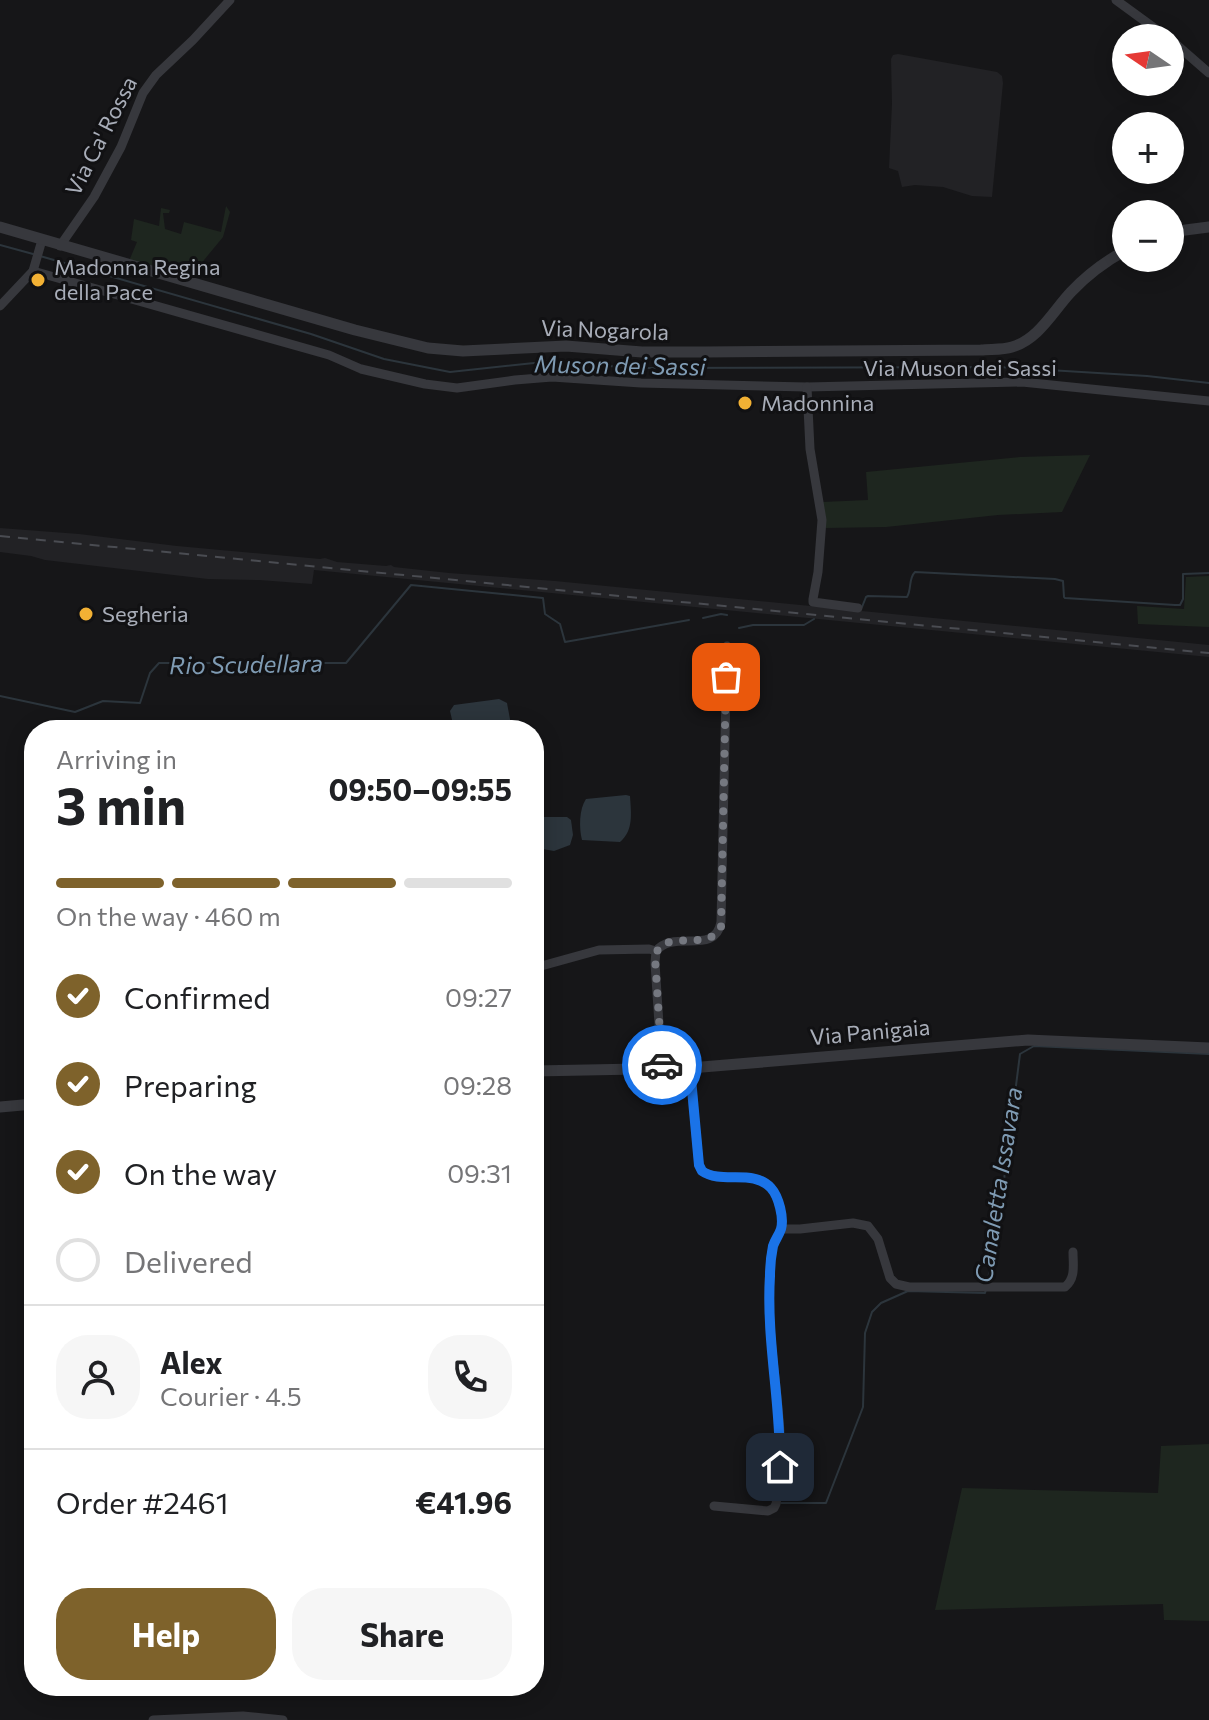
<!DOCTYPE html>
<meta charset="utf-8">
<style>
:root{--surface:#fff;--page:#f6f6f6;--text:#202124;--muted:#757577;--line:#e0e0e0;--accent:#7e622b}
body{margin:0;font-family:Commissioner,sans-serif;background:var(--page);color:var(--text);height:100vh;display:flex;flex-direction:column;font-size:30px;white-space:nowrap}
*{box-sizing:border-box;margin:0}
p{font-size:26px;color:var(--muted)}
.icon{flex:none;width:44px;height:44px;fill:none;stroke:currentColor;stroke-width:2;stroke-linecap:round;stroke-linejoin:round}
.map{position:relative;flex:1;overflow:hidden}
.drawer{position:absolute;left:24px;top:720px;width:520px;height:976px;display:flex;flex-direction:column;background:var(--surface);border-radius:32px;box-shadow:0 4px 20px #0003}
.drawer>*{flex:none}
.needle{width:52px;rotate:283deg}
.tools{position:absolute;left:1112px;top:24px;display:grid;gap:16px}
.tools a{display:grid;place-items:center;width:72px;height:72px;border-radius:50%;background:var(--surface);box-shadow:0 4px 20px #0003;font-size:40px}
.pin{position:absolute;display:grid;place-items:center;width:68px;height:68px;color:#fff;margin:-34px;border-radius:16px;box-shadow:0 4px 12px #0006}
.courier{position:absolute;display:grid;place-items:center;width:80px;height:80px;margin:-40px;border:6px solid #1a73e8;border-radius:50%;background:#fff;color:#222;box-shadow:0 2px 10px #0007}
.summary em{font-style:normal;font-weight:700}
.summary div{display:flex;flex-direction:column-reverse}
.summary{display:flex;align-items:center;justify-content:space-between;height:136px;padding:0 32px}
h1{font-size:52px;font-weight:700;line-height:60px}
.bar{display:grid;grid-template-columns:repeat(4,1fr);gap:12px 8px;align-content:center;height:96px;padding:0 32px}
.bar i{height:10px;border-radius:6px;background:var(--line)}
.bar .selected{background:var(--accent)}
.bar p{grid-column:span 4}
.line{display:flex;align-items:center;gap:20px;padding:0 32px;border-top:2px solid var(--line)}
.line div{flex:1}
.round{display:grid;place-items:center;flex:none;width:84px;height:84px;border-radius:32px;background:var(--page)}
ol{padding:0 32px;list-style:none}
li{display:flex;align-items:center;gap:24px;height:88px}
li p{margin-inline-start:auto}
li .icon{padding:8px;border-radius:50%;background:var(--accent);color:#fff;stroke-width:4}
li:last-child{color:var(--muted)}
li i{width:44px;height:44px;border:4px solid var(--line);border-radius:50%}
.primary-button{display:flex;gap:16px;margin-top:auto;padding:16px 32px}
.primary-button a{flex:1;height:92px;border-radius:32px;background:var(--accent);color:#fff;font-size:32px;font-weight:700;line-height:92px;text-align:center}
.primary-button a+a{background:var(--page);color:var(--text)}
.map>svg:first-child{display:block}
</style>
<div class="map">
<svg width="1209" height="1720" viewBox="0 0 1209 1720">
<rect width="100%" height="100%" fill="#161618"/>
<g fill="#222225">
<polygon points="898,54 997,72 1002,76 1003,83 992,197 972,196 943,187 915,185 902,187 898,171 889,168 892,104 891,59 893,55"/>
<polygon points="0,528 79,534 177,546 320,559 325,558 337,562 386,566 391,565 394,567 449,573 555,581 1209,645 1209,657 314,570 312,584 259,580 208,579 45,560 31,556 0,552"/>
</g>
<g fill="#1e261f">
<polygon points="226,206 230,212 223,237 190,277 129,261 137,242 131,240 134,219 159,226 161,208 170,210 169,213 163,213 165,229 181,234 184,222 221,232"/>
<polygon points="1090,455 1062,512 998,515 886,527 826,528 822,502 868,500 866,472 1020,457"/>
<polygon points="1209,576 1209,627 1138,624 1137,606 1184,609 1186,577"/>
<polygon points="1209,1444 1209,1621 1164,1620 1163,1604 935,1610 962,1488 1158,1493 1161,1446"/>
</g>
<g fill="#2c353c">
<polygon points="499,699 507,703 512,730 452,730 453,724 450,711 454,705"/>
<path d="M626 795 630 796C631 813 634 830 620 842L582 840C579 828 579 809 586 799Z"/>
<path d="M543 817H567L571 820 573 835 570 845 554 851 537 848C532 840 534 827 537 819Z"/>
</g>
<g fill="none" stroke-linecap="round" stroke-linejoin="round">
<g stroke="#2c353c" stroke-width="2">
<polyline points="0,245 33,254"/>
<polyline points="40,256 311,334 384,359 450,372 553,361 631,368 999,367 1147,376 1209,383"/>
<path d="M862 607 866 597 868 596 907 597C912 589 908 579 915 572L1055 579 1063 581 1064 597 1065 598 1175 605H1180L1183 599V574L1209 573"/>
<polyline points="703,618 721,614 727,615"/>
<polyline points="739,628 753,625 804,625 814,619"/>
<polyline points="0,696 75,712 103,701 140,703 150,673 159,663 346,663 411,585 543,598 545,614 560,624 565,642 689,620"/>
<polyline points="987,1283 996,1243 1020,1054 1034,1046 1209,1054"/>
<polyline points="781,1503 826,1503 863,1407 865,1333 872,1312 881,1303 908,1291 985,1293 986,1289"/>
</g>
<g stroke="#37383d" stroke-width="9">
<polyline points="1116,0 1168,38"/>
<polyline points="1170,39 1209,73"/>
<polyline points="60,246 94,197 121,147 143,93 156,75 193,40 230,0"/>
<polyline points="33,271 329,355 361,369 425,384 457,388 515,380 552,377 641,383 807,387 1022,382 1209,401"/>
<polyline points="0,306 33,271 42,240"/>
<polyline points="807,387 810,449 822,520 818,572 813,599 813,602 858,608"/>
<polyline points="534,968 599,950 649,949 656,951"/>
<path d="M690 1068 699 1165 702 1171C722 1185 753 1168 771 1188 779 1197 784 1218 781 1229 779 1235 775 1240 773 1246 770 1260 769 1275 769 1289 767 1360 790 1433 776 1504L774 1508 768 1511 714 1506"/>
<path d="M662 1070 655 963 656 951C674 929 715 956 721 922L727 646"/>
<path d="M781 1229H800L853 1223 868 1226 878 1239 890 1278 896 1284 909 1287H1065C1076 1278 1073 1265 1073 1252"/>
<polyline points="153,1720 243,1716 283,1720"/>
</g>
<g stroke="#37383d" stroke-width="11">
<path d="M0 227 355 330 428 348 463 351 566 346 642 352H704L981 350C991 349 1003 350 1012 347 1039 339 1053 311 1071 292 1087 275 1106 261 1126 250"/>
<polyline points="1170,232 1209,227"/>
<polyline points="534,1071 690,1068 1028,1040 1209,1048"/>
<polyline points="0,1107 34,1104"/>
</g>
<polyline stroke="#4a4c52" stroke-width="2" stroke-dasharray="10 8" stroke-linecap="butt" points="0,536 1209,653"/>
</g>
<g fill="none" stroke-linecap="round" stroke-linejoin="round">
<path stroke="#757880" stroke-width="8" stroke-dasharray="0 14.4" d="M662 1065 655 957C662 926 708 954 721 927L726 677"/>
<path stroke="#1a73e8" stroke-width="10" d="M662 1065V1070L690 1068 699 1165 702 1171C722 1185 753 1168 771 1188 779 1197 784 1218 781 1229 779 1235 775 1240 773 1246 771 1256 770 1266 770 1276 766 1340 781 1403 780 1467"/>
</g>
<g fill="#f2b134" stroke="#111113" stroke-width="3">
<circle cx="38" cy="280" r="8"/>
<circle cx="745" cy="403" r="8"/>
<circle cx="86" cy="614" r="8"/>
</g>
<g text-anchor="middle" stroke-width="6" stroke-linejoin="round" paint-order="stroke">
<g font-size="22" fill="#a8adb8" stroke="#111113">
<text transform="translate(101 136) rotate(-63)" y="8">Via Ca' Rossa</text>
<text transform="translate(605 330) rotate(2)" y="8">Via Nogarola</text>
<text x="960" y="376">Via Muson dei Sassi</text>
<text transform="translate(870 1032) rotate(-5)" y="8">Via Panigaia</text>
</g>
<g font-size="22" fill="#a8adb8" stroke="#111113" text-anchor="start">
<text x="54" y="275">Madonna Regina<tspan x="54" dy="25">della Pace</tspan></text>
<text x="761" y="411">Madonnina</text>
<text x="102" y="622">Segheria</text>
</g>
<g font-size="24" font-style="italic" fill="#7f9bb3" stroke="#111113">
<text transform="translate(620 366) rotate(1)" y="8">Muson dei Sassi</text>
<text transform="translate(246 665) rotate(-1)" y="8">Rio Scudellara</text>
<text transform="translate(999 1185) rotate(-81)" y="8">Canaletta Issavara</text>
</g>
</g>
</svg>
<div class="tools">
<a><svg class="needle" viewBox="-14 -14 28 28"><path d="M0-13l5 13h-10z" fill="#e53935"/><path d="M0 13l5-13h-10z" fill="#757577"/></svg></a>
<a>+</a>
<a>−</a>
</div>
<div class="pin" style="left:726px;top:677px;background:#ea580c"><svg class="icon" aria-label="bag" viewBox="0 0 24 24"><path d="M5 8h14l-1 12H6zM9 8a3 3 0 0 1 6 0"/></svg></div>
<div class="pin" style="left:780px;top:1467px;background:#1f2937"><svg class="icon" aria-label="home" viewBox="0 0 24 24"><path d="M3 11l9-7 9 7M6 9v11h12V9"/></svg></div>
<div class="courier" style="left:662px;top:1065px"><svg class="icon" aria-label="car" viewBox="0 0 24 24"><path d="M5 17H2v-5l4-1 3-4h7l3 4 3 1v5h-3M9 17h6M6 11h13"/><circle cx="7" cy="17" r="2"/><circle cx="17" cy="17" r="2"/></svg></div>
<section class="drawer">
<div class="summary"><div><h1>3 min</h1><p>Arriving in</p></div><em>09:50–09:55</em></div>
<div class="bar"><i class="selected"></i><i class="selected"></i><i class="selected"></i><i></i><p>On the way · 460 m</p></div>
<ol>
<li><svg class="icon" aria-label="check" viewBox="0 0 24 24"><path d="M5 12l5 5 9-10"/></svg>Confirmed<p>09:27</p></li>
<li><svg class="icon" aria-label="check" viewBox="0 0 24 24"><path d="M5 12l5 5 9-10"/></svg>Preparing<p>09:28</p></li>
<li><svg class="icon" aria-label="check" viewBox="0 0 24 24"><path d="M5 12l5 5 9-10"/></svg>On the way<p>09:31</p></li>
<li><i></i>Delivered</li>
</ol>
<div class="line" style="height:144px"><a class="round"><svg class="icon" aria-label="person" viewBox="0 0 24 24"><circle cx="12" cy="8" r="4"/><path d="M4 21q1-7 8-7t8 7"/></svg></a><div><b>Alex</b><p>Courier · 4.5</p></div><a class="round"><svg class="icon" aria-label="phone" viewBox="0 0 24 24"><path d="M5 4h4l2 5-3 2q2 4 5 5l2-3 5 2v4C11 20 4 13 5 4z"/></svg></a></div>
<div class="line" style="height:104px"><div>Order #2461</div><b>€41.96</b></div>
<div class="primary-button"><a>Help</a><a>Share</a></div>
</section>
</div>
